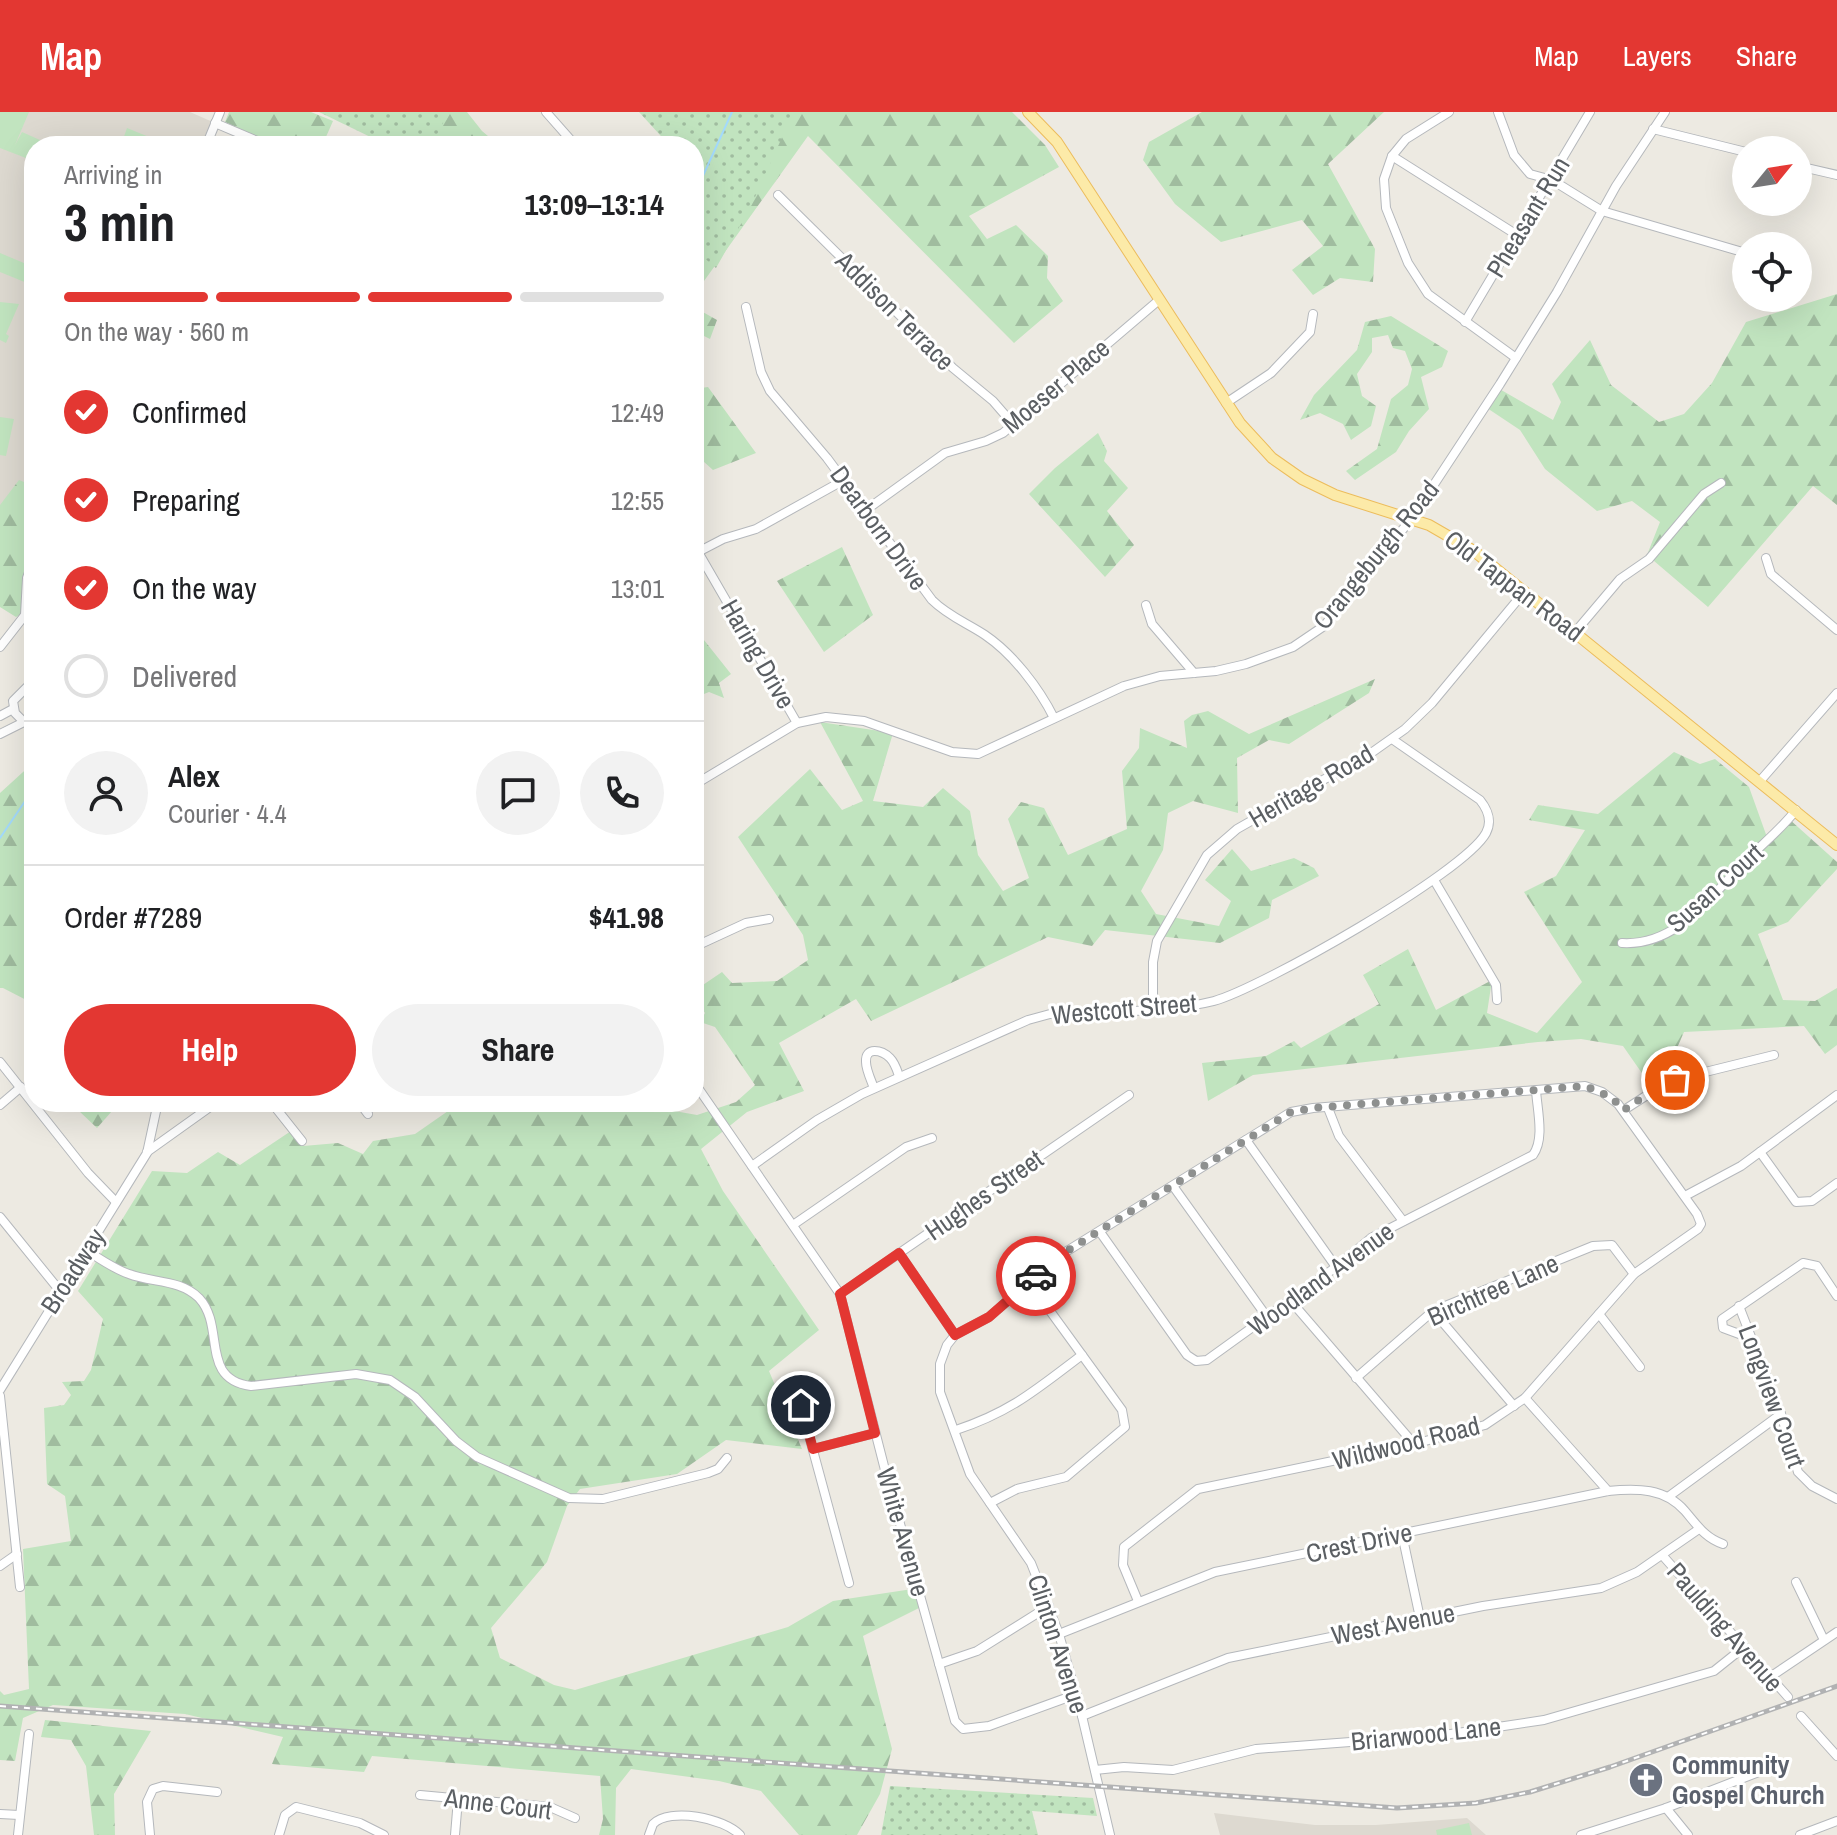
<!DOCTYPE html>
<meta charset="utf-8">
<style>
:root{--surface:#fff;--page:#f2f2f2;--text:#202124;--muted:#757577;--line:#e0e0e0;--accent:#e33732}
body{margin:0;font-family:"Archivo Narrow",sans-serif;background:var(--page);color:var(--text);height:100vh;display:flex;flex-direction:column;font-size:30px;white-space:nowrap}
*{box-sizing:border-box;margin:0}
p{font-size:26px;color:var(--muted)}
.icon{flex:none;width:44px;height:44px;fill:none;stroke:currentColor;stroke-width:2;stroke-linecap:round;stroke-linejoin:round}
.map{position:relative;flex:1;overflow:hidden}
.details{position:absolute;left:24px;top:24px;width:680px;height:976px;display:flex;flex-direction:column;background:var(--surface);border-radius:32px;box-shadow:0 8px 32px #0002}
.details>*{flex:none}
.needle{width:52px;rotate:60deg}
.tools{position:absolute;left:1732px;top:24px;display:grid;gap:16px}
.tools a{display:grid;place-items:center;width:80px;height:80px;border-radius:50%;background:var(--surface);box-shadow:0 8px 32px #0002;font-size:40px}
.pin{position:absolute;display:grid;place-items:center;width:68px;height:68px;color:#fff;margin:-34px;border:4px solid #fff;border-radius:50%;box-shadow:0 2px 8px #0007}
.courier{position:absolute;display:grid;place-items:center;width:80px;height:80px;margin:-40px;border:6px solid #e33732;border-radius:50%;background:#fff;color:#222;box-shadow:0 2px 10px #0007}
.head em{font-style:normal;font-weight:700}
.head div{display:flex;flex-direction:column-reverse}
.head{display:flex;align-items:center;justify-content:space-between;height:136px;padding:0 40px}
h1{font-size:52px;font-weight:700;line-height:60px}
.bar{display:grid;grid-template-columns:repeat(4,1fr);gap:12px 8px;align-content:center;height:96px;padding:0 40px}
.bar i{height:10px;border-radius:6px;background:var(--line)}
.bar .active{background:var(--accent)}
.bar p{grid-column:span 4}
.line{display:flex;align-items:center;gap:20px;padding:0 40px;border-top:2px solid var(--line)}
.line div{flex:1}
.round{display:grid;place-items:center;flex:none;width:84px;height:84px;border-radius:42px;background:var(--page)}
ol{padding:0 40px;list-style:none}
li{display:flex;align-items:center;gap:24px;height:88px}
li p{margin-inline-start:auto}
li .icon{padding:8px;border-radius:50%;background:var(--accent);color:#fff;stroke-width:4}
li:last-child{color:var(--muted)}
li i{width:44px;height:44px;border:4px solid var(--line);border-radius:50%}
.cta{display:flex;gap:16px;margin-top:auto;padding:16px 40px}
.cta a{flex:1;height:92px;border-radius:48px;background:var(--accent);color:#fff;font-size:32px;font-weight:700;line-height:92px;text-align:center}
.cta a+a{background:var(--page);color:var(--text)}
header{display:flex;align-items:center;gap:48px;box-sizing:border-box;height:112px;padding:0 40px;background:var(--accent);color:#fff}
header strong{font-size:38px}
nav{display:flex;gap:44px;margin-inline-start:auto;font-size:28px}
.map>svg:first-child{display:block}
</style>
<header>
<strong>Map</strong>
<nav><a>Map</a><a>Layers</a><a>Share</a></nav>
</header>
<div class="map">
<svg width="1837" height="1723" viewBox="0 0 1837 1723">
<defs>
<pattern id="forest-firs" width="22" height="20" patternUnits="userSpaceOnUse" patternTransform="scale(2)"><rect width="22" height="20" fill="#c1e4bf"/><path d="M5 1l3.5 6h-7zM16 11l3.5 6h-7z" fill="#a0bc9f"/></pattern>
<pattern id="park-dots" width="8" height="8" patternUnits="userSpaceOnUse" patternTransform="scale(2)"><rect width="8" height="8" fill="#c1e4bf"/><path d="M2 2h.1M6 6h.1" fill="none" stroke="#a0bc9f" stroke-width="1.8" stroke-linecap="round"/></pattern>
</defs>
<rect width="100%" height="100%" fill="#edeae2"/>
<g fill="#ddd9d0">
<polygon points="0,0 190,0 215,11 206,34 34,34 34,447 0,456"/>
<polygon points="1214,1701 1315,1713 1376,1713 1467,1706 1486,1723 1220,1723"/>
</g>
<g fill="#c1e4bf">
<polygon points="0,0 29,0 15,33 22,20 40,28 37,34 34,34 31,48 0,36"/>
<polygon points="127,16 171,34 123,34 121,33"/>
<polygon points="0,141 31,154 33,158 27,171 0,160"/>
<polygon points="0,190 19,192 6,222 9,224 6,231 0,228"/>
<polygon points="0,305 14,307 6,344 0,343"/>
<polygon points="1469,1711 1472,1723 1437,1723 1436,1718"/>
</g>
<g fill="url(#forest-firs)">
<polygon points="229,0 311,0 333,9 322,34 279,34 225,10"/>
<polygon points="411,0 467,0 482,19 500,34 394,34"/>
<polygon points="645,0 1012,0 1045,33 1059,55 969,104 987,127 1016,113 1048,144 1047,166 1063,189 1014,231 808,24 699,176 701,199 717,208 710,227 694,219 694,34"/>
<polygon points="1202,0 1384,0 1328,52 1375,137 1373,170 1340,166 1313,183 1292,158 1323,134 1302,108 1221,130 1175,92 1143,48 1149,30"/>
<polygon points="1837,182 1837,393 1813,374 1708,495 1647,443 1660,410 1632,389 1597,399 1545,357 1520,318 1484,294 1496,275 1553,308 1561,290 1552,272 1590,228 1611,273 1659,310 1684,302 1712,271 1746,210"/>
<polygon points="1391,204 1448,239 1442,255 1421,265 1429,297 1409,319 1396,340 1355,368 1346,359 1377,337 1391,287 1408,273 1412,257 1405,239 1393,236 1388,223 1372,226 1372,240 1357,262 1362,284 1376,294 1371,314 1351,328 1343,312 1320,301 1300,308 1314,283 1357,238 1365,210"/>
<polygon points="708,275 756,341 713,358 694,341 694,320 701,312 694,277"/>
<polygon points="1098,321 1107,339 1104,349 1128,376 1107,399 1134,433 1105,465 1029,382 1055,356"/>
<polygon points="19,368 34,374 34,440 27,455 23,501 16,505 0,495 0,393"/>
<polygon points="842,435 873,503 824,540 777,469"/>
<polygon points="704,528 731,562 719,571 724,586 709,580 694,586 694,529"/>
<polygon points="1375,567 1369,581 1289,632 1269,628 1237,646 1238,701 1193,689 1168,701 1163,738 1141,779 1156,802 1219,814 1231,789 1205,768 1232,737 1251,759 1294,746 1314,756 1319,764 1272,788 1269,806 1220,831 1105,818 1092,834 1048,825 871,909 856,887 779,931 804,979 747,1000 701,1037 723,1079 819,1218 769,1259 802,1337 726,1328 677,1362 580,1377 567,1394 547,1450 491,1516 500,1546 554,1573 575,1578 788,1515 833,1489 919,1476 923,1494 863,1524 892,1637 880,1682 857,1723 799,1723 761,1679 719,1669 631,1657 616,1676 615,1723 599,1723 603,1707 600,1664 372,1644 364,1660 272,1652 283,1625 185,1602 53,1593 23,1606 15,1649 0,1648 0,1579 4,1583 29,1577 23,1437 71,1429 65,1384 47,1372 44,1296 64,1293 71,1283 62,1270 84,1269 91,1258 103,1207 78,1179 152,1059 187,1061 218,1040 240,1053 291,1019 303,1034 338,1031 363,1042 373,1029 415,1022 461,990 624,990 697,1003 736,990 755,973 715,915 700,910 705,901 694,885 694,879 722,860 732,871 777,869 808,848 803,823 738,725 810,657 842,698 863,689 820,610 893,621 873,689 923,695 943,676 970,699 978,743 1003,779 1029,766 1008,707 1021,690 1044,696 1068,743 1127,717 1122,659 1139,636 1140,616 1187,636 1184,609 1192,603 1208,599 1249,622"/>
<polygon points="1674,640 1700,652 1715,647 1749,675 1768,728 1789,707 1837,750 1837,757 1788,810 1758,822 1783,888 1815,889 1837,876 1837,933 1825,942 1804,914 1684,920 1661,973 1653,977 1623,934 1581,927 1538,930 1253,963 1208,989 1202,951 1266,944 1294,929 1301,936 1379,892 1363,863 1408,837 1436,898 1492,868 1487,901 1537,921 1582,870 1524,780 1556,764 1585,718 1529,708 1538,693 1598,702"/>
<polygon points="34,650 34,892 3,876 0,876 0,681"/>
<polygon points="88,990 120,990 97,1016 79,999"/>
<polygon points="45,1608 151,1619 114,1682 115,1723 94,1723 86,1654 71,1628 41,1625"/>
</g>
<g fill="url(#park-dots)">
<polygon points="319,0 448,0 432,34 389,34"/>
<polygon points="639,0 791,0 789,10 750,96 716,156 694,137 694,34 670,34"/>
<polygon points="890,1674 1093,1686 1097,1704 1032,1699 1038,1723 881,1723"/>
</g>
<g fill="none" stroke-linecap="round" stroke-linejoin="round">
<g stroke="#a3dafc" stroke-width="2">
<polyline points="694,91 697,77 732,0"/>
<polyline points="0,726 34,676"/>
</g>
<g stroke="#b5b8bc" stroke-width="10">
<g id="minor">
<polyline points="546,0 576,34"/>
<polyline points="1449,0 1406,27 1392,44 1384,67 1386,96 1408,151 1428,182 1516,246"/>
<polyline points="1498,0 1514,43 1530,62 1552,68 1602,99 1746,141"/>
<polyline points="215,11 269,34"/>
<polyline points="1653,17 1746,40"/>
<polyline points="206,34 220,0"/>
<polyline points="1392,44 1517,123"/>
<polyline points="1798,54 1837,63"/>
<polyline points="778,83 953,256 993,289 1013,312"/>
<path d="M746 195 761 260 770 279 827 346 932 488C948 504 967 511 985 523 1013 542 1039 576 1054 606"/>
<polyline points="1465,210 1590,0"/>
<polyline points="1226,291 1271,261 1310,220 1313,202"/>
<polyline points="866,398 945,341 986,329 1003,321 1159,188"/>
<polyline points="694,433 797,611"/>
<polyline points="698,440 723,427 756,417 844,368"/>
<polyline points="1766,446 1771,462 1837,518"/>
<polyline points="1146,493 1152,512 1194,561"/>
<polyline points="1576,519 1620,467 1649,447 1704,382 1721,371"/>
<polyline points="0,535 25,503 27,466 34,447"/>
<polyline points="0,604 13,597"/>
<polyline points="24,610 15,601 13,589 34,568"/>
<polyline points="0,622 34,605"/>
<polyline points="1760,669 1837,581"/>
<polyline points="694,673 797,611 826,605 864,609 952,640 978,642 1124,574 1160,564 1216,559 1246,552 1293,535 1324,514 1412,406 1500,272 1557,180 1616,74 1665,0"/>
<polyline points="1434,768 1496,873 1497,888"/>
<path d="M1622 831C1674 834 1706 790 1739 756 1757 736 1779 720 1796 698"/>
<polyline points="694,835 746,811 769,807"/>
<polyline points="1153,896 1153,850 1157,829 1207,743 1237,717 1374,639 1405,617 1432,591 1525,479"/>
<polyline points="0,950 88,1061 116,1090"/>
<polyline points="694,970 840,1182 885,1358 955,1609 963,1617 989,1614 1077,1582"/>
<path d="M874 976C871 968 866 958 866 950 865 934 882 938 890 946 895 951 897 958 899 964"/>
<polyline points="271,990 302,1029"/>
<polyline points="359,990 368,1002"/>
<polyline points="445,990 447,993"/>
<polyline points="0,993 21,975"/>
<polyline points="1328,996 1339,1024 1403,1109"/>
<polyline points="1624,998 1669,969 1774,943"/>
<polyline points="1246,1028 1336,1155"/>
<polyline points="147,1040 217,990"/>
<polyline points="1760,1040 1796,1090 1812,1089 1837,1071"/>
<path d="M752 1054 817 1008 862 982 1028 908 1050 902C1099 899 1168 901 1214 889 1261 876 1464 761 1486 721 1492 710 1488 698 1480 688L1392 627"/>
<polyline points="1173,1074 1267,1205"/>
<polyline points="1685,1084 1741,1054 1837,983"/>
<polyline points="0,1105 60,1179"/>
<polyline points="793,1113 906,1035 932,1026"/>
<path d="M1100 1120 1187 1243 1196 1249 1207 1248 1336 1155 1371 1126 1533 1043C1545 1027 1537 997 1536 978"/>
<path d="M86 1138C100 1147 114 1157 129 1162 152 1171 180 1167 199 1186 226 1215 199 1267 251 1274L356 1262 390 1268 415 1285 456 1329 477 1345 569 1386 603 1387 708 1361 718 1357 727 1346"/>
<polyline points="899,1141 955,1223"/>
<polyline points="840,1182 1129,983"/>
<polyline points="1290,1188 1414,1332"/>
<polyline points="1739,1194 1781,1302 1798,1360 1812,1374 1837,1387"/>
<polyline points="1433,1199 1514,1294"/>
<polyline points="1599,1202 1640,1255"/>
<polyline points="1750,1226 1723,1216 1722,1207 1803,1151 1817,1154 1837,1184"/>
<polyline points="1356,1266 1433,1199 1593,1134 1612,1133 1634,1162"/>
<polyline points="795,1272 849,1471"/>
<polyline points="0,1278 147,1041 158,990"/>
<polyline points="0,1284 20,1475"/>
<polyline points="1525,1286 1608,1379"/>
<path d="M956 1318C1011 1300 1037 1277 1082 1243"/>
<polyline points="813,1337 875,1321"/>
<polyline points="1668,1385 1781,1302"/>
<polyline points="990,1391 1017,1377 1066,1365 1125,1315 1122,1298 1029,1170"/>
<polyline points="1402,1422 1420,1506"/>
<polyline points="1663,1444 1788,1585"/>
<polyline points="0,1454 17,1442"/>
<polyline points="1796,1470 1824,1528"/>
<path d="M1059 1522 1215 1460 1608 1379C1637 1376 1665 1376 1685 1399 1697 1413 1705 1426 1723 1432"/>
<polyline points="939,1552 977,1539 1049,1494"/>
<polyline points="1770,1565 1837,1520"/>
<polyline points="1082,1604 1228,1546 1483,1494 1601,1476 1637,1460 1699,1417"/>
<polyline points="1801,1604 1837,1644"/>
<polyline points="1095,1658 1124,1655 1173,1658 1256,1637 1444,1623 1544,1608 1714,1559 1744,1535"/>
<polyline points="420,1683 550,1695 575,1706"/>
<polyline points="1666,1696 1688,1723"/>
<polyline points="0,1702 19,1703"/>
<polyline points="18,1723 29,1622"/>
<polyline points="150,1723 147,1690 153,1677 163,1674 217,1680"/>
<polyline points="279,1723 285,1703 296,1695 360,1711 384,1723"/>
<polyline points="455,1723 458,1687"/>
<path d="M649 1723 653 1712C670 1695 724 1706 740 1723"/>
<polyline points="1110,1723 1082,1604 1059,1522 1031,1451 970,1362 940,1280 940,1252 947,1233 955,1223 989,1205 1059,1144 1291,1000 1313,996 1585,974 1602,980 1618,992 1697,1102 1701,1112 1698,1117 1634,1162 1525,1286 1485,1313 1414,1332 1198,1377 1124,1435 1123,1453 1138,1489"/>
<polyline points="1581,1723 1666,1696 1764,1658"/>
<polyline points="1800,1723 1837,1709"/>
</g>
</g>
<g stroke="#ecbc5c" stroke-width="12">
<polyline id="major" points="1028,0 1057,30 1240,311 1272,346 1302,367 1335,383 1429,413 1474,439 1837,733"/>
</g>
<use href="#minor" stroke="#fff" stroke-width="8"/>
<use href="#major" stroke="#fceaa8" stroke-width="10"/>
<g stroke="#b1b2b3" stroke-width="5">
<polyline id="rail" points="0,1594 1397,1696 1476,1691 1530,1680 1610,1655 1837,1574"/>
</g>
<use href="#rail" stroke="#fff" stroke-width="2" stroke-dasharray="6" stroke-linecap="butt"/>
</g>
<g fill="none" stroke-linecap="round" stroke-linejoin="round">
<polyline stroke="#8e908f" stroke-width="8" stroke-dasharray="0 14.4" points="1036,1164 1059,1144 1291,1000 1313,996 1585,974 1611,985 1624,998 1663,972 1675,968"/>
<polyline stroke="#e33732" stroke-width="10" points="801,1293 813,1337 875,1321 840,1182 899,1141 955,1223 989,1205 1036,1164"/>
</g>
<defs>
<g id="church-disc" transform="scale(1.8)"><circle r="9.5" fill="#6b7280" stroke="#fff"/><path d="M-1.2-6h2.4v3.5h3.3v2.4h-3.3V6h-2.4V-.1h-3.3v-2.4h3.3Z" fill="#fff"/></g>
</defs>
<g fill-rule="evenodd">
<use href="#church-disc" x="1646" y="1668"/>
</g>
<g text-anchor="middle" stroke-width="6" stroke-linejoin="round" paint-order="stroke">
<g font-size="26" fill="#5b5f63" stroke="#fff">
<text transform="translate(1528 105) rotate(-59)" y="9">Pheasant Run</text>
<text transform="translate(895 199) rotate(45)" y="9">Addison Terrace</text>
<text transform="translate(1056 274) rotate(-40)" y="9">Moeser Place</text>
<text transform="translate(879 416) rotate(54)" y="9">Dearborn Drive</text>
<text transform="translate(1376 443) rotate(-51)" y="9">Orangeburgh Road</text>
<text transform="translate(1514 474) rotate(37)" y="9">Old Tappan Road</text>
<text transform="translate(758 542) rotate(60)" y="9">Haring Drive</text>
<text transform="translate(1311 674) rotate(-30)" y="9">Heritage Road</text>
<text transform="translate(1715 776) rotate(-42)" y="9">Susan Court</text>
<text transform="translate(1124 897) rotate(-5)" y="9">Westcott Street</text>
<text transform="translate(984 1083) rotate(-35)" y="9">Hughes Street</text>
<text transform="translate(73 1159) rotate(-57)" y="9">Broadway</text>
<text transform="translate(1321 1167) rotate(-36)" y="9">Woodland Avenue</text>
<text transform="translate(1493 1178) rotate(-24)" y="9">Birchtree Lane</text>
<text transform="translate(1772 1284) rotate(70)" y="9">Longview Court</text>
<text transform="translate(1406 1331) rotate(-14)" y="9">Wildwood Road</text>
<text transform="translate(903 1420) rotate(74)" y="9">White Avenue</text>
<text transform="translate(1359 1431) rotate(-12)" y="9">Crest Drive</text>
<text transform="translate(1393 1512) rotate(-11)" y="9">West Avenue</text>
<text transform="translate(1725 1515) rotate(49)" y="9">Paulding Avenue</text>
<text transform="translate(1058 1532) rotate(72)" y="9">Clinton Avenue</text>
<text transform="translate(1426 1622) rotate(-6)" y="9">Briarwood Lane</text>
<text transform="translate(498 1692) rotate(7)" y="9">Anne Court</text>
</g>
<g font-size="26" font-weight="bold" fill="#5b616d" stroke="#fff" text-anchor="start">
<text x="1672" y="1662">Community<tspan x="1672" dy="30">Gospel Church</tspan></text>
</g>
</g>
</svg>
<div class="tools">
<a><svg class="needle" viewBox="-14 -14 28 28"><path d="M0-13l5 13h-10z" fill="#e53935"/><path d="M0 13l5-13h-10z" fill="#757577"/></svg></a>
<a><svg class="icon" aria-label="locate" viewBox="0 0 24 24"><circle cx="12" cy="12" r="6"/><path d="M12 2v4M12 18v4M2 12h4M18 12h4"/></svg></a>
</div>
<div class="pin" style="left:1675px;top:968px;background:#ea580c"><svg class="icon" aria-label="bag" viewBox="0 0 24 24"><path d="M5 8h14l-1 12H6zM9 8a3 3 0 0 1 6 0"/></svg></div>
<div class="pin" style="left:801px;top:1293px;background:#1f2937"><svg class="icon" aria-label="home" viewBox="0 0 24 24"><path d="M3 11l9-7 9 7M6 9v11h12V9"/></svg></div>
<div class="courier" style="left:1036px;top:1164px"><svg class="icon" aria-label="car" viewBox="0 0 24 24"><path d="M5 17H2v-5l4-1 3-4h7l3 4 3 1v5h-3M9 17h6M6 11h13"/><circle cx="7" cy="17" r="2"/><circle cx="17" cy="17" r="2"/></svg></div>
<section class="details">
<div class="head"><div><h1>3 min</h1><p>Arriving in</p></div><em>13:09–13:14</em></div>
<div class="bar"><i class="active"></i><i class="active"></i><i class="active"></i><i></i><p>On the way · 560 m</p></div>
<ol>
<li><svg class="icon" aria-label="check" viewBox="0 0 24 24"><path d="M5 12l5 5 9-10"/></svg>Confirmed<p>12:49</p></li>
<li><svg class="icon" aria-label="check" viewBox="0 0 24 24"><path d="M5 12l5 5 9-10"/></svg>Preparing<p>12:55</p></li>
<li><svg class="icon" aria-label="check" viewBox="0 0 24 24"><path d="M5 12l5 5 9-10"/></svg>On the way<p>13:01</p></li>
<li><i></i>Delivered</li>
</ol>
<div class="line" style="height:144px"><a class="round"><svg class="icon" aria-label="person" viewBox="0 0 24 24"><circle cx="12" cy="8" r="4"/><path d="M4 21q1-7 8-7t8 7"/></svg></a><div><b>Alex</b><p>Courier · 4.4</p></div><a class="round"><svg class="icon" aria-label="chat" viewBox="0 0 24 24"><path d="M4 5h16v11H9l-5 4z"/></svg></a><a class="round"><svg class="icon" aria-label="phone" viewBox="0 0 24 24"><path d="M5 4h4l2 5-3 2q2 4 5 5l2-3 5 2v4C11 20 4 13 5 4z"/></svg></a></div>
<div class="line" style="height:104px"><div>Order #7289</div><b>$41.98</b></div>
<div class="cta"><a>Help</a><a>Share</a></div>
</section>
</div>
